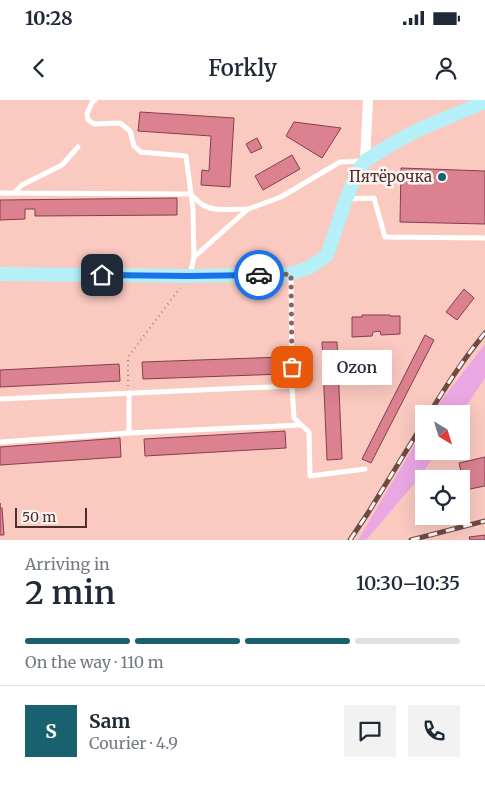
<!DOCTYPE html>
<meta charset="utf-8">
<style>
:root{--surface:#fff;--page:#f2f2f3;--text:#1f2937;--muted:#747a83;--line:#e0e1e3;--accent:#17626e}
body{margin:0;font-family:Merriweather,serif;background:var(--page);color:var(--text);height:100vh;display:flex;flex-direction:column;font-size:19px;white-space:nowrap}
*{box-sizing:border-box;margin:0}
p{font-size:16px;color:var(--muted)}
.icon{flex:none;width:28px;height:28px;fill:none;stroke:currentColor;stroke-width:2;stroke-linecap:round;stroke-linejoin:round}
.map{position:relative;height:440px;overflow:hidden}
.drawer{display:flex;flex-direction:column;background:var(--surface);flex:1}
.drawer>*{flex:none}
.needle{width:32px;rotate:142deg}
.controls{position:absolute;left:415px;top:305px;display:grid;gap:10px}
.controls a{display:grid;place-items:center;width:55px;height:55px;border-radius:0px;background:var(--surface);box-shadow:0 5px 20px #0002;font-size:25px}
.scale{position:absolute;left:15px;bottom:12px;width:72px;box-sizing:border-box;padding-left:5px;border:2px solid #4e2e29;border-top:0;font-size:14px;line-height:18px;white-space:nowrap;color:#4e2e29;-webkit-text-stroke:4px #fdf5f3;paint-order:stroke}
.pin{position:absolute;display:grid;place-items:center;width:42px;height:42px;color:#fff;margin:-21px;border-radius:10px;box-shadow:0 2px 8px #0006}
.courier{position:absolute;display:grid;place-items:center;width:50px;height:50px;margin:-25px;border:4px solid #1a73e8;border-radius:50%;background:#fff;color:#222;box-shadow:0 1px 6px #0007}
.bubble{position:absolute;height:35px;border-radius:0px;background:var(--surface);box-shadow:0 5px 20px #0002;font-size:16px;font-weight:600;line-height:35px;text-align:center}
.overview em{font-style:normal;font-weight:600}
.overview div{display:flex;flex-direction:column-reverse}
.overview{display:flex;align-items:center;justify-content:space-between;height:85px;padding:0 25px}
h1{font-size:32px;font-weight:600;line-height:38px}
.bar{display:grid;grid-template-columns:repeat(4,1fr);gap:8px 5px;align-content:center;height:60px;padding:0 25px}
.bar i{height:6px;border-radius:4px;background:var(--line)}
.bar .selected{background:var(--accent)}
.bar p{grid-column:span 4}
.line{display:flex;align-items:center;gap:12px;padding:0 25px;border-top:1px solid var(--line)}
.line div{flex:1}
.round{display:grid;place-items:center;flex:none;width:52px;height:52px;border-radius:0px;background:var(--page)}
.status{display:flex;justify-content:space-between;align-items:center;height:35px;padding:0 25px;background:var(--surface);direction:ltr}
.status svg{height:14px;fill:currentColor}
header{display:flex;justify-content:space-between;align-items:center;height:65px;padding:0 25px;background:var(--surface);font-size:22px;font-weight:600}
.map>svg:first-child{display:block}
</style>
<div class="status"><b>10:28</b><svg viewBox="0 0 49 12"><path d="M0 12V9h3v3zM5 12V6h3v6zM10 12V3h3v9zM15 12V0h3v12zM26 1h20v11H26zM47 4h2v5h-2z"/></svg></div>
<header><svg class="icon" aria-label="back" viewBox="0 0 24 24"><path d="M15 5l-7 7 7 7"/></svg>Forkly<svg class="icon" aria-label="person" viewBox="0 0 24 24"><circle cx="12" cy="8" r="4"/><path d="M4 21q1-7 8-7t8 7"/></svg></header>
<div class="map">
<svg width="485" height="440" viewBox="0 0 485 440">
<rect width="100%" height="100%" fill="#fac9c0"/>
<g fill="#eaa7e3">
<polygon points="485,244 485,278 461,314 433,314 438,305"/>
<polygon points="424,329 424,351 437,351 420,377 366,440 358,440"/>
</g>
<g fill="#db818f" stroke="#843f4c">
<polygon points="140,12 234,18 230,87 201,85 202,70 209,71 211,36 138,31"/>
<polygon points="294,22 341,28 322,58 286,36"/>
<polygon points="257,38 262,48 251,53 246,44"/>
<polygon points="292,55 300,69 263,90 255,76"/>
<polygon points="401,68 485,71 485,124 400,122"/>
<polygon points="177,98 177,115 35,116 35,109 25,109 25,119 0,120 0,100"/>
<polygon points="464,189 474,198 457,220 446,212"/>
<polygon points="362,215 390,215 390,216 400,216 400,234 381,235 380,231 373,232 372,236 352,237 352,217 362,217"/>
<polygon points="425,235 434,240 371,363 362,359"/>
<polygon points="322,242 337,242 342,359 327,360"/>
<polygon points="283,257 284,274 143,279 142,262"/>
<polygon points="119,264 120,281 0,287 0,270"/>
<polygon points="285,331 286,348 145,356 144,339"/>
<polygon points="120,338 121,357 0,365 0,347"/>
<polygon points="485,357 485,386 465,390 459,363"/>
<polygon points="0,403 0,408 2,408 4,435 0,435"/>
<polygon points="485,435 485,440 470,440 469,437"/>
</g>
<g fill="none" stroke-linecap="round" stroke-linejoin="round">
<polyline stroke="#ac837c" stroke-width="2" stroke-dasharray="1 4" stroke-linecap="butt" points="128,286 128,257 180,188"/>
<g stroke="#fff" stroke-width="5">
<polyline points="95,0 93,1 87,13 88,20 94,24 120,23 130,31 134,46 141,52 186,56 193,109 194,157"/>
<polyline points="15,92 22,85 62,65 78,47"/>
<path d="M0 93 190 94C194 97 198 102 203 105 215 112 234 109 248 109"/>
<polyline points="347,99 374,98 385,137 485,138"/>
<polyline points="291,174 292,286 294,318 309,332 310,376 365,369"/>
<polyline points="190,175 194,157 248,109 281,97 340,62 362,61"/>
<polyline points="129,293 129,333"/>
<polyline points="0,299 292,286"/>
<polyline points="0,342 129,333 300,325"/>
</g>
<polyline stroke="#fff" stroke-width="10" points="365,61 368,0"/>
<polyline stroke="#b5f0f8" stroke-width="14" points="0,174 189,176 291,174 310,167 327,155 346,99 357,73 365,61 397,41 420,29 485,2"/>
<g stroke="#6d4a44" stroke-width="5">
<g id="rail">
<path d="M429 314C446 286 464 258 485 233"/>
<polyline points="350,440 368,413 424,322"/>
<polyline points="411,440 485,421"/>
</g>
</g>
<use href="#rail" stroke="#fdf5f3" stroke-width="3" stroke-dasharray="9" stroke-linecap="butt"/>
</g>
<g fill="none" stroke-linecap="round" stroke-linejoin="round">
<polyline stroke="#8a645e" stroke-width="5" stroke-dasharray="0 9" points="259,175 291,174 292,267"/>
<polyline stroke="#1a73e8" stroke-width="6" points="102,175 189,176 259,175"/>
</g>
<circle fill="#17626e" stroke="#fdf5f3" stroke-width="2" cx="442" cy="77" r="5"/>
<g text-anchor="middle" stroke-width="5" stroke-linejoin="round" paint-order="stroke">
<g font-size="15" fill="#4e2e29" stroke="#fdf5f3" text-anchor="end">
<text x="432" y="82">Пятёрочка</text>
</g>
</g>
</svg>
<div class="controls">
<a><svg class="needle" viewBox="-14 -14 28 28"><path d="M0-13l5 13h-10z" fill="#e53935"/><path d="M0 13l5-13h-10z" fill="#747a83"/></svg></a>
<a><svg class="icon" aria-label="locate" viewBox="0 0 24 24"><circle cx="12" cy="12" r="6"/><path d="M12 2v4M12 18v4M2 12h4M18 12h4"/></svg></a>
</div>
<div class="scale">50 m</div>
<div class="pin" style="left:292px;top:267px;background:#ea580c"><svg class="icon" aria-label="bag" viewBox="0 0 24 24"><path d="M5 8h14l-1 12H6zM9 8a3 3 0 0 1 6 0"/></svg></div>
<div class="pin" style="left:102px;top:175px;background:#1f2937"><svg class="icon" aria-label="home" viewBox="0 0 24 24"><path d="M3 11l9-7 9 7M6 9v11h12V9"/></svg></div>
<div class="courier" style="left:259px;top:175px"><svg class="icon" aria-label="car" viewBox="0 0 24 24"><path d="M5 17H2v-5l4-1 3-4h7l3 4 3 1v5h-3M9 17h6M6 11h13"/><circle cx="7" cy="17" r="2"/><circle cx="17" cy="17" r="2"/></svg></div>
<div class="bubble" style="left:322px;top:250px;width:70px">Ozon</div>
</div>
<section class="drawer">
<div class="overview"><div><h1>2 min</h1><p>Arriving in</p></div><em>10:30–10:35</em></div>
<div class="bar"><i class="selected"></i><i class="selected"></i><i class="selected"></i><i></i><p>On the way · 110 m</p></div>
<div class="line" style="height:90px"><b class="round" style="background:var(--accent);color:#fff">S</b><div><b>Sam</b><p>Courier · 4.9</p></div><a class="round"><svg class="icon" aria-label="chat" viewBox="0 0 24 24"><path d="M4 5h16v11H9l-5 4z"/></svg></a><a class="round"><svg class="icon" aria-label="phone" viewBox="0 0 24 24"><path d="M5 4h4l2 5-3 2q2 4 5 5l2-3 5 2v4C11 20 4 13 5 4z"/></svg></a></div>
</section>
